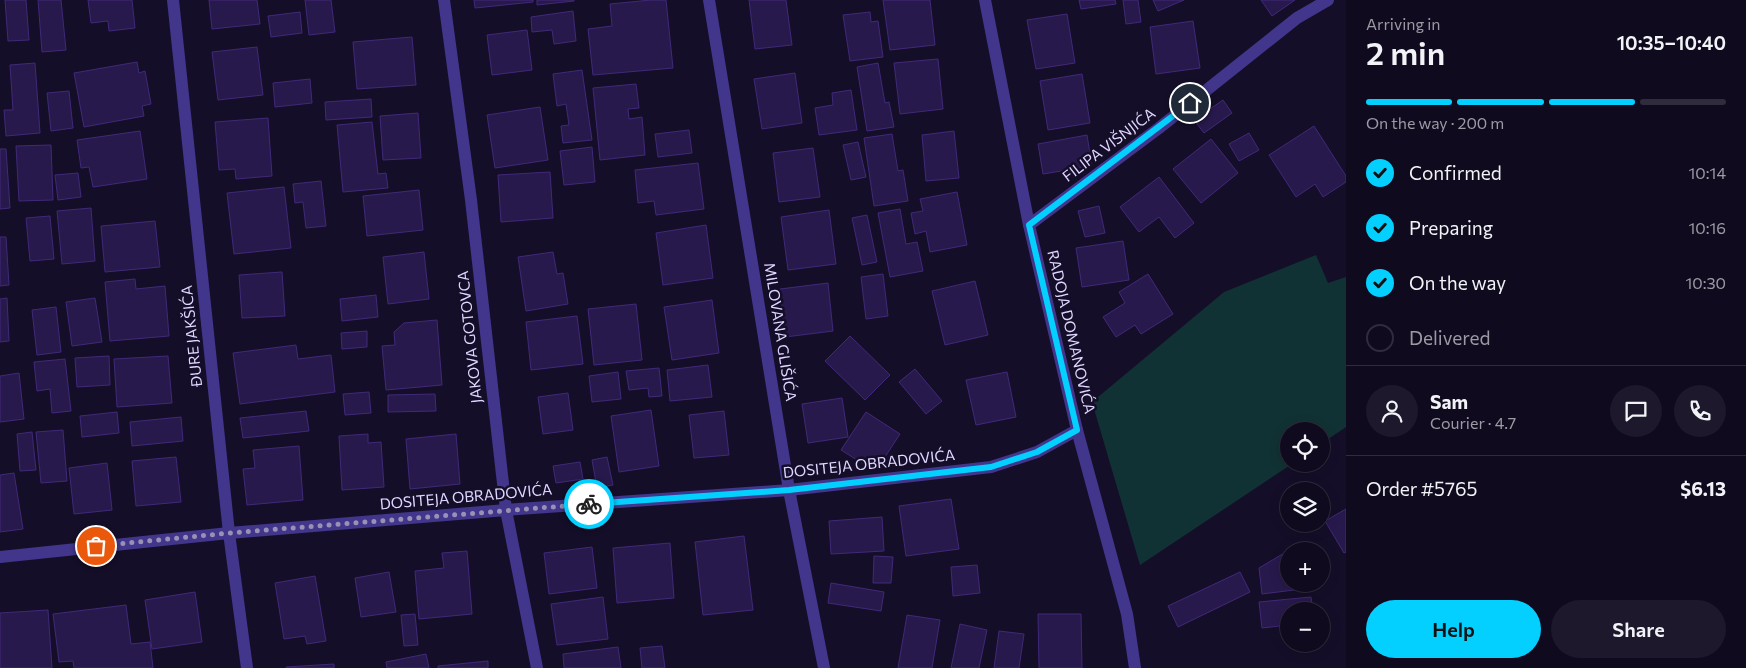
<!DOCTYPE html>
<meta charset="utf-8">
<style>
:root{--surface:#100a1f;--page:#1e182c;--text:#f1f3f6;--muted:#9c9aa4;--line:#302b3d;--accent:#03d0ff}
body{margin:0;font-family:Commissioner,sans-serif;background:var(--page);color:var(--text);height:100vh;display:flex;flex-direction:column;font-size:19px;white-space:nowrap}
*{box-sizing:border-box;margin:0}
p{font-size:16px;color:var(--muted)}
.icon{flex:none;width:28px;height:28px;fill:none;stroke:currentColor;stroke-width:2;stroke-linecap:round;stroke-linejoin:round}
.map{position:relative;flex:1;overflow:hidden}
.side{display:flex;flex-direction:column;background:var(--surface);width:400px}
.side>*{flex:none}
.controls{position:absolute;left:1280px;top:422px;display:grid;gap:10px}
.controls a{display:grid;place-items:center;width:50px;height:50px;border-radius:50%;background:var(--surface);box-shadow:0 2px 12px #0003,0 0 0 1px var(--line);font-size:25px}
.pin{position:absolute;display:grid;place-items:center;width:42px;height:42px;color:#fff;margin:-21px;border:2px solid #fff;border-radius:50%;box-shadow:0 1px 5px #0007}
.courier{position:absolute;display:grid;place-items:center;width:50px;height:50px;margin:-25px;border:4px solid #03d0ff;border-radius:50%;background:#fff;color:#222;box-shadow:0 1px 6px #0007}
.headline em{font-style:normal;font-weight:600}
.headline div{display:flex;flex-direction:column-reverse}
.headline{display:flex;align-items:center;justify-content:space-between;height:85px;padding:0 20px}
h1{font-size:32px;font-weight:600;line-height:38px}
.bar{display:grid;grid-template-columns:repeat(4,1fr);gap:8px 5px;align-content:center;height:60px;padding:0 20px}
.bar i{height:6px;border-radius:4px;background:var(--line)}
.bar .current{background:var(--accent)}
.bar p{grid-column:span 4}
.line{display:flex;align-items:center;gap:12px;padding:0 20px;border-top:1px solid var(--line)}
.line div{flex:1}
.round{display:grid;place-items:center;flex:none;width:52px;height:52px;border-radius:26px;background:var(--page)}
ol{padding:0 20px;list-style:none}
li{display:flex;align-items:center;gap:15px;height:55px}
li p{margin-inline-start:auto}
li .icon{padding:5px;border-radius:50%;background:var(--accent);color:#111;stroke-width:4}
li:last-child{color:var(--muted)}
li i{width:28px;height:28px;border:2px solid var(--line);border-radius:50%}
.action{display:flex;gap:10px;margin-top:auto;padding:10px 20px}
.action a{flex:1;height:58px;border-radius:30px;background:var(--accent);color:#111;font-size:20px;font-weight:600;line-height:58px;text-align:center}
.action a+a{background:var(--page);color:var(--text)}
main{display:flex;flex:1;min-height:0}
.map>svg:first-child{display:block}
</style>
<main>
<div class="map">
<svg width="1346" height="668" viewBox="0 0 1346 668">
<rect width="100%" height="100%" fill="#150e29"/>
<polygon fill="#113234" points="1316,255 1328,283 1346,277 1346,427 1321,444 1321,431 1289,431 1289,464 1292,464 1140,565 1092,402 1224,292"/>
<g fill="#28194c" stroke="#402979">
<polygon points="5,0 26,0 29,40 8,41"/>
<polygon points="38,0 61,0 66,50 42,52"/>
<polygon points="88,0 132,0 135,28 109,31 108,21 91,23"/>
<polygon points="209,0 257,0 260,24 212,29"/>
<polygon points="305,0 331,0 335,32 309,35"/>
<polygon points="474,0 533,0 533,2 475,8"/>
<polygon points="537,0 574,0 574,1 537,5"/>
<polygon points="651,0 666,0 673,68 593,75 588,29 612,26 610,4"/>
<polygon points="749,0 786,0 792,45 755,49"/>
<polygon points="883,0 930,0 935,45 890,50"/>
<polygon points="1079,0 1115,0 1116,4 1081,9"/>
<polygon points="1123,0 1138,0 1141,22 1126,24"/>
<polygon points="1153,0 1184,0 1158,11"/>
<polygon points="1261,0 1295,0 1272,16"/>
<polygon points="573,11 576,41 554,44 552,30 532,32 531,17"/>
<polygon points="300,12 302,33 271,37 268,16"/>
<polygon points="870,12 871,22 878,21 883,57 850,61 843,15"/>
<polygon points="1067,14 1075,63 1036,69 1027,20"/>
<polygon points="1193,21 1200,68 1156,74 1150,27"/>
<polygon points="527,30 532,70 492,75 487,35"/>
<polygon points="412,37 416,85 357,89 353,42"/>
<polygon points="257,47 263,95 218,100 212,52"/>
<polygon points="938,59 943,109 900,114 894,63"/>
<polygon points="137,62 139,73 145,71 151,104 142,106 144,116 84,127 74,73"/>
<polygon points="35,63 40,133 6,136 4,110 13,110 10,65"/>
<polygon points="878,63 885,103 889,102 894,127 867,131 857,67"/>
<polygon points="582,70 592,140 563,143 561,126 569,125 566,104 557,106 553,74"/>
<polygon points="795,73 802,123 762,129 754,79"/>
<polygon points="1082,74 1090,123 1048,130 1040,81"/>
<polygon points="310,79 312,103 275,107 273,83"/>
<polygon points="636,84 639,108 628,109 629,119 642,117 645,155 600,160 593,88"/>
<polygon points="851,90 857,130 819,135 815,108 833,105 832,93"/>
<polygon points="69,91 73,128 51,131 47,93"/>
<polygon points="371,99 372,117 326,120 325,102"/>
<polygon points="1223,100 1232,113 1204,133 1194,120"/>
<polygon points="540,107 548,160 495,168 487,115"/>
<polygon points="418,113 421,158 383,160 380,116"/>
<polygon points="268,118 272,176 236,179 235,169 219,170 215,122"/>
<polygon points="372,122 378,174 386,173 388,188 343,192 337,125"/>
<polygon points="1314,126 1346,176 1346,182 1323,197 1315,184 1296,197 1269,155"/>
<polygon points="689,130 692,153 658,157 655,134"/>
<polygon points="140,131 147,179 93,187 89,167 81,168 77,140"/>
<polygon points="954,131 959,178 926,181 922,135"/>
<polygon points="1249,133 1259,150 1239,161 1229,144"/>
<polygon points="892,134 898,171 903,170 908,201 874,206 864,138"/>
<polygon points="1087,135 1092,166 1043,174 1038,144"/>
<polygon points="1211,139 1238,173 1201,203 1173,169"/>
<polygon points="858,142 866,177 851,180 843,145"/>
<polygon points="51,145 53,200 19,201 16,146"/>
<polygon points="592,147 595,182 564,185 560,151"/>
<polygon points="813,148 820,197 779,202 773,153"/>
<polygon points="0,149 6,149 10,208 0,209"/>
<polygon points="698,163 704,209 656,215 654,201 638,203 635,170"/>
<polygon points="550,172 553,218 501,222 498,175"/>
<polygon points="78,173 81,197 58,200 55,175"/>
<polygon points="1159,177 1194,223 1175,238 1159,217 1139,232 1120,207"/>
<polygon points="321,181 326,226 306,228 303,202 295,203 293,184"/>
<polygon points="284,187 291,248 234,254 227,193"/>
<polygon points="419,190 423,230 367,236 363,196"/>
<polygon points="957,192 967,245 930,252 926,231 915,234 911,213 923,211 920,199"/>
<polygon points="1099,206 1105,233 1085,237 1078,211"/>
<polygon points="91,208 95,261 62,264 57,211"/>
<polygon points="900,209 906,244 917,242 923,271 890,277 878,213"/>
<polygon points="829,210 836,264 788,270 781,217"/>
<polygon points="867,215 877,262 862,265 852,218"/>
<polygon points="50,216 54,259 30,261 26,218"/>
<polygon points="155,221 160,267 105,272 101,226"/>
<polygon points="706,225 713,278 663,285 656,233"/>
<polygon points="0,237 6,237 9,285 0,286"/>
<polygon points="1123,241 1129,280 1082,287 1076,248"/>
<polygon points="424,252 429,299 388,304 383,257"/>
<polygon points="553,252 557,274 563,273 568,304 526,311 518,257"/>
<polygon points="282,272 285,316 242,318 239,275"/>
<polygon points="883,274 888,316 866,319 861,277"/>
<polygon points="1148,274 1173,314 1141,334 1135,325 1116,337 1103,317 1125,303 1119,292"/>
<polygon points="135,279 136,289 165,286 169,336 110,341 105,282"/>
<polygon points="975,281 988,335 945,345 932,291"/>
<polygon points="828,283 833,331 785,337 780,289"/>
<polygon points="376,295 378,317 342,321 340,299"/>
<polygon points="7,298 9,341 0,342 0,299"/>
<polygon points="95,298 102,342 72,346 66,302"/>
<polygon points="712,300 719,353 672,360 664,307"/>
<polygon points="636,304 642,360 594,365 588,309"/>
<polygon points="56,307 61,352 37,355 32,310"/>
<polygon points="577,316 583,364 531,370 526,322"/>
<polygon points="437,320 442,385 386,390 382,346 395,345 394,332 404,323"/>
<polygon points="367,331 367,347 342,349 341,333"/>
<polygon points="850,336 890,375 865,400 825,361"/>
<polygon points="296,345 298,359 331,355 335,392 240,404 233,353"/>
<polygon points="109,356 110,385 77,387 75,358"/>
<polygon points="168,356 172,403 117,407 114,359"/>
<polygon points="65,359 71,411 52,413 50,389 37,391 34,362"/>
<polygon points="708,365 712,397 670,401 667,370"/>
<polygon points="659,368 662,396 649,397 648,388 629,390 626,371"/>
<polygon points="915,369 942,401 926,414 899,382"/>
<polygon points="618,372 621,399 592,402 589,376"/>
<polygon points="1007,372 1016,417 976,425 966,380"/>
<polygon points="19,373 24,419 0,422 0,376"/>
<polygon points="369,392 371,413 345,415 343,394"/>
<polygon points="568,393 573,430 543,434 538,397"/>
<polygon points="435,394 436,411 388,412 388,395"/>
<polygon points="842,398 848,437 808,443 802,404"/>
<polygon points="651,410 659,466 619,472 611,416"/>
<polygon points="306,411 309,431 243,438 240,418"/>
<polygon points="724,411 729,455 694,458 689,415"/>
<polygon points="117,412 119,433 82,437 80,416"/>
<polygon points="866,412 900,434 881,463 871,456 865,465 841,450"/>
<polygon points="181,417 183,441 132,446 130,422"/>
<polygon points="63,430 67,481 41,483 36,432"/>
<polygon points="32,432 36,470 20,471 17,434"/>
<polygon points="368,434 368,443 381,442 384,487 342,490 339,436"/>
<polygon points="456,434 460,484 410,489 406,439"/>
<polygon points="299,446 303,500 247,505 243,469 255,468 253,450"/>
<polygon points="176,457 181,502 136,506 132,461"/>
<polygon points="607,457 613,485 597,488 592,460"/>
<polygon points="580,462 583,479 556,483 553,466"/>
<polygon points="107,463 112,510 74,514 69,468"/>
<polygon points="14,473 23,529 0,532 0,475"/>
<polygon points="951,499 959,549 906,556 899,506"/>
<polygon points="1346,509 1346,552 1344,553 1325,521"/>
<polygon points="882,517 884,551 831,554 829,521"/>
<polygon points="744,536 753,610 703,615 695,542"/>
<polygon points="670,543 674,598 617,603 613,548"/>
<polygon points="1296,546 1297,551 1289,551 1289,584 1301,584 1302,589 1262,594 1259,568"/>
<polygon points="592,547 597,588 549,594 544,553"/>
<polygon points="467,551 472,614 419,619 415,571 444,568 442,553"/>
<polygon points="874,556 893,557 891,583 873,583"/>
<polygon points="977,565 980,593 953,596 951,567"/>
<polygon points="389,572 396,612 361,617 355,578"/>
<polygon points="1240,572 1250,592 1178,627 1168,606"/>
<polygon points="315,576 326,641 307,644 305,636 284,639 275,583"/>
<polygon points="831,583 884,592 881,611 828,603"/>
<polygon points="195,592 202,642 152,649 145,600"/>
<polygon points="603,597 608,639 557,645 551,604"/>
<polygon points="1311,597 1313,611 1289,611 1289,625 1262,628 1259,602"/>
<polygon points="126,605 131,644 150,642 153,668 74,668 73,661 59,662 53,614"/>
<polygon points="48,610 52,668 0,668 0,613"/>
<polygon points="415,614 418,645 404,646 401,615"/>
<polygon points="1038,614 1081,614 1082,668 1039,668"/>
<polygon points="907,615 940,620 932,668 898,668"/>
<polygon points="960,624 987,630 979,668 951,668"/>
<polygon points="999,631 1024,634 1019,668 994,668"/>
<polygon points="662,646 665,668 642,668 640,648"/>
<polygon points="618,647 621,668 564,668 563,654"/>
<polygon points="426,654 429,668 387,668 386,662"/>
<polygon points="488,661 488,668 438,668 438,666"/>
<polygon points="334,664 334,668 286,668 286,667"/>
</g>
<g fill="none" stroke-linecap="round" stroke-linejoin="round">
<g stroke="#41368b" stroke-width="12">
<polyline points="173,0 229,533 247,668"/>
<polyline points="444,0 471,200 506,510 537,668"/>
<polyline points="709,0 789,490 824,668"/>
<polyline points="985,0 1029,225 1077,430 1127,614 1135,668"/>
<polyline points="1029,225 1159,128 1297,18 1328,0"/>
<polyline points="0,557 229,533 506,510 789,490 991,467 1037,452 1077,430"/>
</g>
</g>
<g fill="none" stroke-linecap="round" stroke-linejoin="round">
<polyline stroke="#9891b4" stroke-width="5" stroke-dasharray="0 9" points="96,546 230,533 589,504"/>
<polyline stroke="#03d0ff" stroke-width="6" points="589,504 789,490 991,467 1037,452 1077,430 1029,225 1190,103"/>
</g>
<g text-anchor="middle" stroke-width="5" stroke-linejoin="round" paint-order="stroke">
<g font-size="15" fill="#dfd7ff" stroke="#150e29">
<text transform="translate(1109 145) rotate(-37)" y="5">FILIPA VIŠNJIĆA</text>
<text transform="translate(780 332) rotate(81)" y="5">MILOVANA GLIŠIĆA</text>
<text transform="translate(1071 332) rotate(77)" y="5">RADOJA DOMANOVIĆA</text>
<text transform="translate(192 336) rotate(-96)" y="5">ĐURE JAKŠIĆA</text>
<text transform="translate(470 337) rotate(-96)" y="5">JAKOVA GOTOVCA</text>
<text transform="translate(869 464) rotate(-6)" y="5">DOSITEJA OBRADOVIĆA</text>
<text transform="translate(466 497) rotate(-5)" y="5">DOSITEJA OBRADOVIĆA</text>
</g>
</g>
</svg>
<div class="controls">
<a><svg class="icon" aria-label="locate" viewBox="0 0 24 24"><circle cx="12" cy="12" r="6"/><path d="M12 2v4M12 18v4M2 12h4M18 12h4"/></svg></a>
<a><svg class="icon" aria-label="layers" viewBox="0 0 24 24"><path d="M12 4l9 5-9 5-9-5zM3 14l9 5 9-5"/></svg></a>
<a>+</a>
<a>−</a>
</div>
<div class="pin" style="left:96px;top:546px;background:#ea580c"><svg class="icon" aria-label="bag" viewBox="0 0 24 24"><path d="M5 8h14l-1 12H6zM9 8a3 3 0 0 1 6 0"/></svg></div>
<div class="pin" style="left:1190px;top:103px;background:#1f2937"><svg class="icon" aria-label="home" viewBox="0 0 24 24"><path d="M3 11l9-7 9 7M6 9v11h12V9"/></svg></div>
<div class="courier" style="left:589px;top:504px"><svg class="icon" aria-label="bike" viewBox="0 0 24 24"><circle cx="6" cy="16" r="4"/><circle cx="18" cy="16" r="4"/><path d="M6 16l4-8h5l3 8M10 8l3 8H6M13 5h3"/></svg></div>
</div>
<section class="side">
<div class="headline"><div><h1>2 min</h1><p>Arriving in</p></div><em>10:35–10:40</em></div>
<div class="bar"><i class="current"></i><i class="current"></i><i class="current"></i><i></i><p>On the way · 200 m</p></div>
<ol>
<li><svg class="icon" aria-label="check" viewBox="0 0 24 24"><path d="M5 12l5 5 9-10"/></svg>Confirmed<p>10:14</p></li>
<li><svg class="icon" aria-label="check" viewBox="0 0 24 24"><path d="M5 12l5 5 9-10"/></svg>Preparing<p>10:16</p></li>
<li><svg class="icon" aria-label="check" viewBox="0 0 24 24"><path d="M5 12l5 5 9-10"/></svg>On the way<p>10:30</p></li>
<li><i></i>Delivered</li>
</ol>
<div class="line" style="height:90px"><a class="round"><svg class="icon" aria-label="person" viewBox="0 0 24 24"><circle cx="12" cy="8" r="4"/><path d="M4 21q1-7 8-7t8 7"/></svg></a><div><b>Sam</b><p>Courier · 4.7</p></div><a class="round"><svg class="icon" aria-label="chat" viewBox="0 0 24 24"><path d="M4 5h16v11H9l-5 4z"/></svg></a><a class="round"><svg class="icon" aria-label="phone" viewBox="0 0 24 24"><path d="M5 4h4l2 5-3 2q2 4 5 5l2-3 5 2v4C11 20 4 13 5 4z"/></svg></a></div>
<div class="line" style="height:65px"><div>Order #5765</div><b>$6.13</b></div>
<div class="action"><a>Help</a><a>Share</a></div>
</section>
</main>
